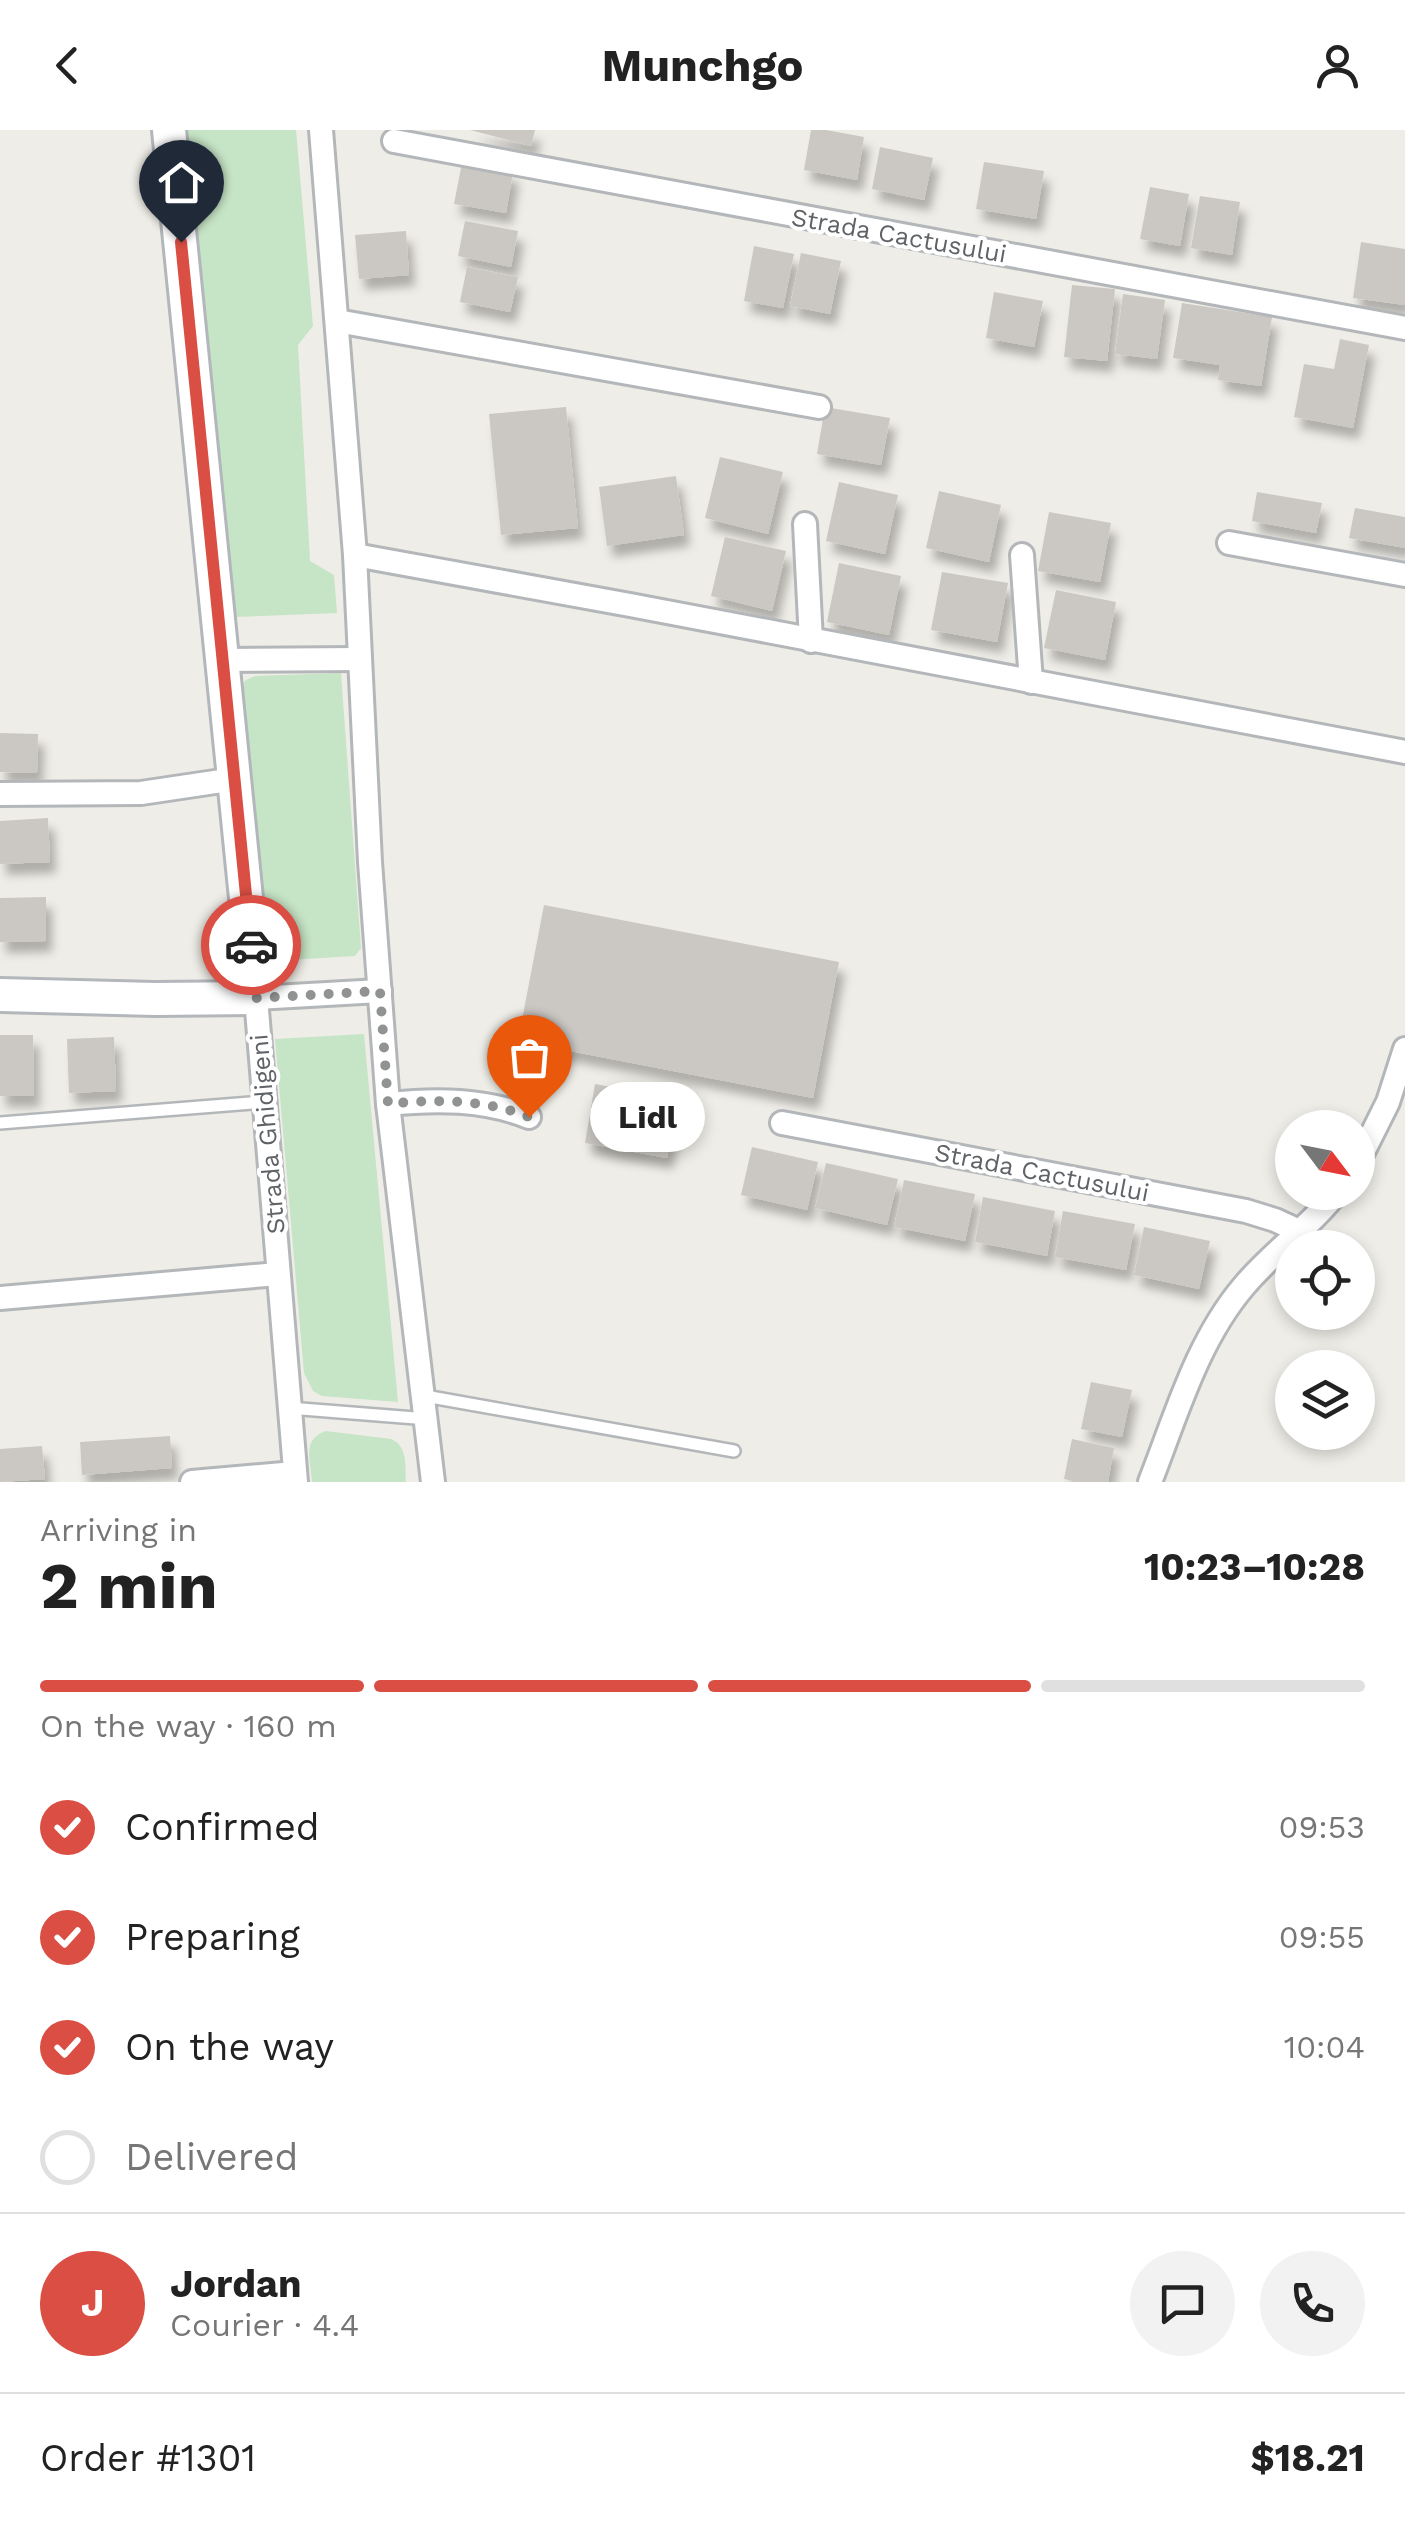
<!DOCTYPE html>
<meta charset="utf-8">
<style>
:root{--surface:#fff;--page:#f2f2f2;--text:#222;--muted:#767676;--line:#e0e0e0;--accent:#da4e43}
body{margin:0;font-family:"Work Sans",sans-serif;background:var(--page);color:var(--text);height:100vh;display:flex;flex-direction:column;font-size:38px;white-space:nowrap}
*{box-sizing:border-box;margin:0}
p{font-size:32px;color:var(--muted)}
.icon{flex:none;width:55px;height:55px;fill:none;stroke:currentColor;stroke-width:2;stroke-linecap:round;stroke-linejoin:round}
.map{position:relative;height:1352px;overflow:hidden}
.sheet{display:flex;flex-direction:column;background:var(--surface);flex:1}
.sheet>*{flex:none}
.needle{width:65px;rotate:122deg}
.controls{position:absolute;left:1275px;top:980px;display:grid;gap:20px}
.controls a{display:grid;place-items:center;width:100px;height:100px;border-radius:50%;background:var(--surface);box-shadow:0 5px 15px #0003;font-size:50px}
.pin{position:absolute;display:grid;place-items:center;width:85px;height:85px;color:#fff;margin:-102px -42px;border-radius:50% 50% 50% 0;rotate:-45deg;box-shadow:0 0 10px #0007}
.pin .icon{rotate:45deg}
.courier{position:absolute;display:grid;place-items:center;width:100px;height:100px;margin:-50px;border:8px solid #da4e43;border-radius:50%;background:#fff;color:#222;box-shadow:0 2px 12px #0007}
.bubble{position:absolute;height:70px;border-radius:35px;background:var(--surface);box-shadow:0 5px 15px #0003;font-size:32px;font-weight:700;line-height:70px;text-align:center}
.overview em{font-style:normal;font-weight:700}
.overview div{display:flex;flex-direction:column-reverse}
.overview{display:flex;align-items:center;justify-content:space-between;height:170px;padding:0 40px}
h1{font-size:65px;font-weight:700;line-height:75px}
.bar{display:grid;grid-template-columns:repeat(4,1fr);gap:15px 10px;align-content:center;height:120px;padding:0 40px}
.bar i{height:12px;border-radius:8px;background:var(--line)}
.bar .active{background:var(--accent)}
.bar p{grid-column:span 4}
.line{display:flex;align-items:center;gap:25px;padding:0 40px;border-top:2px solid var(--line)}
.line div{flex:1}
.round{display:grid;place-items:center;flex:none;width:105px;height:105px;border-radius:52px;background:var(--page)}
ol{padding:0 40px;list-style:none}
li{display:flex;align-items:center;gap:30px;height:110px}
li p{margin-inline-start:auto}
li .icon{padding:10px;border-radius:50%;background:var(--accent);color:#fff;stroke-width:4}
li:last-child{color:var(--muted)}
li i{width:55px;height:55px;border:5px solid var(--line);border-radius:50%}
header{display:flex;justify-content:space-between;align-items:center;height:130px;padding:0 40px;background:var(--surface);font-size:45px;font-weight:700}
.map>svg:first-child{display:block}
</style>
<header><svg class="icon" aria-label="back" viewBox="0 0 24 24"><path d="M15 5l-7 7 7 7"/></svg>Munchgo<svg class="icon" aria-label="person" viewBox="0 0 24 24"><circle cx="12" cy="8" r="4"/><path d="M4 21q1-7 8-7t8 7"/></svg></header>
<div class="map">
<svg width="1405" height="1352" viewBox="0 0 1405 1352">
<defs>
<filter id="shadow"><feDropShadow dx="6" dy="11" stdDeviation="5" flood-color="#0004"/></filter>
</defs>
<rect width="100%" height="100%" fill="#efede7"/>
<g fill="#c6e4c6">
<polygon points="184,0 296,0 313,196 298,215 310,431 334,445 337,483 234,487"/>
<polygon points="341,543 361,818 355,826 272,831 264,821 242,555 246,550 255,546"/>
<polygon points="364,904 398,1272 322,1266 313,1261 304,1243 275,909"/>
<path d="M326 1301 391 1309C408 1316 405 1336 406 1352H312C311 1331 301 1309 326 1301Z"/>
</g>
<g fill="#cbc8c4" filter="url(#shadow)">
<polygon points="470,0 535,0 531,16"/>
<polygon points="811,0 826,0 864,7 857,50 804,40"/>
<polygon points="880,17 933,28 924,70 872,59"/>
<polygon points="984,32 1044,41 1036,89 976,79"/>
<polygon points="462,33 513,42 506,83 454,74"/>
<polygon points="1150,57 1189,64 1180,116 1140,109"/>
<polygon points="1200,66 1240,72 1232,125 1191,118"/>
<polygon points="465,91 518,101 511,137 458,126"/>
<polygon points="406,101 409,145 359,149 355,105"/>
<polygon points="1361,112 1405,119 1405,175 1353,168"/>
<polygon points="754,116 794,124 783,178 744,171"/>
<polygon points="801,123 841,131 830,184 790,176"/>
<polygon points="467,137 518,147 510,182 460,172"/>
<polygon points="1072,155 1115,159 1107,231 1064,227"/>
<polygon points="994,162 1043,171 1034,217 986,208"/>
<polygon points="1123,164 1165,170 1157,229 1115,224"/>
<polygon points="1182,173 1272,187 1261,256 1218,250 1220,235 1173,228"/>
<polygon points="1340,209 1369,215 1353,298 1294,287 1304,234 1334,239"/>
<polygon points="566,277 578,398 501,405 489,284"/>
<polygon points="825,277 890,288 881,335 817,324"/>
<polygon points="720,327 783,342 768,404 705,388"/>
<polygon points="676,346 684,405 607,416 599,357"/>
<polygon points="839,352 898,365 885,424 826,411"/>
<polygon points="939,361 1001,375 989,432 926,418"/>
<polygon points="1257,362 1322,373 1316,403 1252,391"/>
<polygon points="1355,378 1405,387 1405,418 1349,408"/>
<polygon points="1049,382 1111,393 1100,452 1038,441"/>
<polygon points="725,407 786,421 772,481 711,466"/>
<polygon points="839,433 901,446 889,505 827,492"/>
<polygon points="942,442 1008,453 997,512 931,500"/>
<polygon points="1056,460 1116,472 1105,530 1044,518"/>
<polygon points="0,603 38,604 37,643 0,642"/>
<polygon points="48,688 50,732 0,734 0,691"/>
<polygon points="46,767 46,811 0,812 0,768"/>
<polygon points="544,775 839,832 813,968 518,911"/>
<polygon points="0,905 33,905 34,966 0,966"/>
<polygon points="114,907 116,961 69,963 67,909"/>
<polygon points="595,954 678,970 667,1028 585,1013"/>
<polygon points="752,1017 818,1032 807,1080 741,1065"/>
<polygon points="826,1033 898,1049 887,1095 815,1078"/>
<polygon points="904,1050 975,1064 965,1111 894,1097"/>
<polygon points="983,1067 1055,1081 1047,1126 975,1112"/>
<polygon points="1063,1081 1135,1094 1126,1140 1055,1127"/>
<polygon points="1144,1097 1210,1111 1199,1159 1134,1145"/>
<polygon points="1091,1252 1132,1260 1122,1307 1081,1299"/>
<polygon points="170,1306 172,1338 82,1345 80,1312"/>
<polygon points="1072,1309 1114,1318 1108,1352 1079,1352 1064,1349"/>
<polygon points="42,1316 45,1349 0,1352 0,1319"/>
</g>
<g fill="none" stroke-linecap="round" stroke-linejoin="round">
<g stroke="#b4b7ba" stroke-width="16">
<g id="lane">
<polyline points="0,993 264,972"/>
<polyline points="425,1266 734,1321"/>
<polyline points="289,1278 428,1289"/>
</g>
</g>
<g stroke="#b4b7ba" stroke-width="28">
<g id="street">
<polyline points="321,0 355,425 370,732 388,974 433,1352"/>
<polyline points="394,11 1405,198"/>
<polyline points="337,191 819,277"/>
<polyline points="805,394 811,511"/>
<polyline points="1229,413 1405,445"/>
<polyline points="355,425 630,475 1405,622"/>
<polyline points="1022,425 1031,552"/>
<polyline points="223,530 360,529"/>
<polyline points="0,664 141,663 235,649"/>
<path d="M388 974C436 969 484 969 529 987"/>
<polyline points="782,993 1246,1081 1275,1090 1299,1101"/>
<polyline points="1358,1032 1388,972 1405,919"/>
<polyline points="0,1168 278,1144"/>
<polyline points="192,1352 295,1343"/>
<polyline points="296,1352 256,868 380,861"/>
<path d="M1150 1352C1176 1286 1197 1211 1244 1156 1272 1122 1310 1097 1337 1062"/>
</g>
</g>
<g stroke="#b3b6ba" stroke-width="38">
<polyline id="secondary" points="0,865 155,869 256,868 169,0"/>
</g>
<use href="#lane" stroke="#fff" stroke-width="11"/>
<use href="#street" stroke="#fff" stroke-width="22"/>
<use href="#secondary" stroke="#fff" stroke-width="32"/>
</g>
<g fill="none" stroke-linecap="round" stroke-linejoin="round">
<path stroke="#919393" stroke-width="10" stroke-dasharray="0 18" d="M251 815 256 868 380 861 388 974C436 969 484 969 529 987"/>
<polyline stroke="#da4e43" stroke-width="12" points="181,112 251,815"/>
</g>
<g text-anchor="middle" stroke-width="8" stroke-linejoin="round" paint-order="stroke">
<g font-size="25" fill="#5f6266" stroke="#fff">
<text transform="translate(899 105) rotate(10)" y="9">Strada Cactusului</text>
<text transform="translate(267 1004) rotate(-95)" y="9">Strada Ghidigeni</text>
<text transform="translate(1042 1042) rotate(11)" y="9">Strada Cactusului</text>
</g>
</g>
</svg>
<div class="controls">
<a><svg class="needle" viewBox="-14 -14 28 28"><path d="M0-13l5 13h-10z" fill="#e53935"/><path d="M0 13l5-13h-10z" fill="#767676"/></svg></a>
<a><svg class="icon" aria-label="locate" viewBox="0 0 24 24"><circle cx="12" cy="12" r="6"/><path d="M12 2v4M12 18v4M2 12h4M18 12h4"/></svg></a>
<a><svg class="icon" aria-label="layers" viewBox="0 0 24 24"><path d="M12 4l9 5-9 5-9-5zM3 14l9 5 9-5"/></svg></a>
</div>
<div class="pin" style="left:529px;top:987px;background:#ea580c"><svg class="icon" aria-label="bag" viewBox="0 0 24 24"><path d="M5 8h14l-1 12H6zM9 8a3 3 0 0 1 6 0"/></svg></div>
<div class="pin" style="left:181px;top:112px;background:#1f2937"><svg class="icon" aria-label="home" viewBox="0 0 24 24"><path d="M3 11l9-7 9 7M6 9v11h12V9"/></svg></div>
<div class="courier" style="left:251px;top:815px"><svg class="icon" aria-label="car" viewBox="0 0 24 24"><path d="M5 17H2v-5l4-1 3-4h7l3 4 3 1v5h-3M9 17h6M6 11h13"/><circle cx="7" cy="17" r="2"/><circle cx="17" cy="17" r="2"/></svg></div>
<div class="bubble" style="left:590px;top:952px;width:115px">Lidl</div>
</div>
<section class="sheet">
<div class="overview"><div><h1>2 min</h1><p>Arriving in</p></div><em>10:23–10:28</em></div>
<div class="bar"><i class="active"></i><i class="active"></i><i class="active"></i><i></i><p>On the way · 160 m</p></div>
<ol>
<li><svg class="icon" aria-label="check" viewBox="0 0 24 24"><path d="M5 12l5 5 9-10"/></svg>Confirmed<p>09:53</p></li>
<li><svg class="icon" aria-label="check" viewBox="0 0 24 24"><path d="M5 12l5 5 9-10"/></svg>Preparing<p>09:55</p></li>
<li><svg class="icon" aria-label="check" viewBox="0 0 24 24"><path d="M5 12l5 5 9-10"/></svg>On the way<p>10:04</p></li>
<li><i></i>Delivered</li>
</ol>
<div class="line" style="height:180px"><b class="round" style="background:var(--accent);color:#fff">J</b><div><b>Jordan</b><p>Courier · 4.4</p></div><a class="round"><svg class="icon" aria-label="chat" viewBox="0 0 24 24"><path d="M4 5h16v11H9l-5 4z"/></svg></a><a class="round"><svg class="icon" aria-label="phone" viewBox="0 0 24 24"><path d="M5 4h4l2 5-3 2q2 4 5 5l2-3 5 2v4C11 20 4 13 5 4z"/></svg></a></div>
<div class="line" style="height:130px"><div>Order #1301</div><b>$18.21</b></div>
</section>
